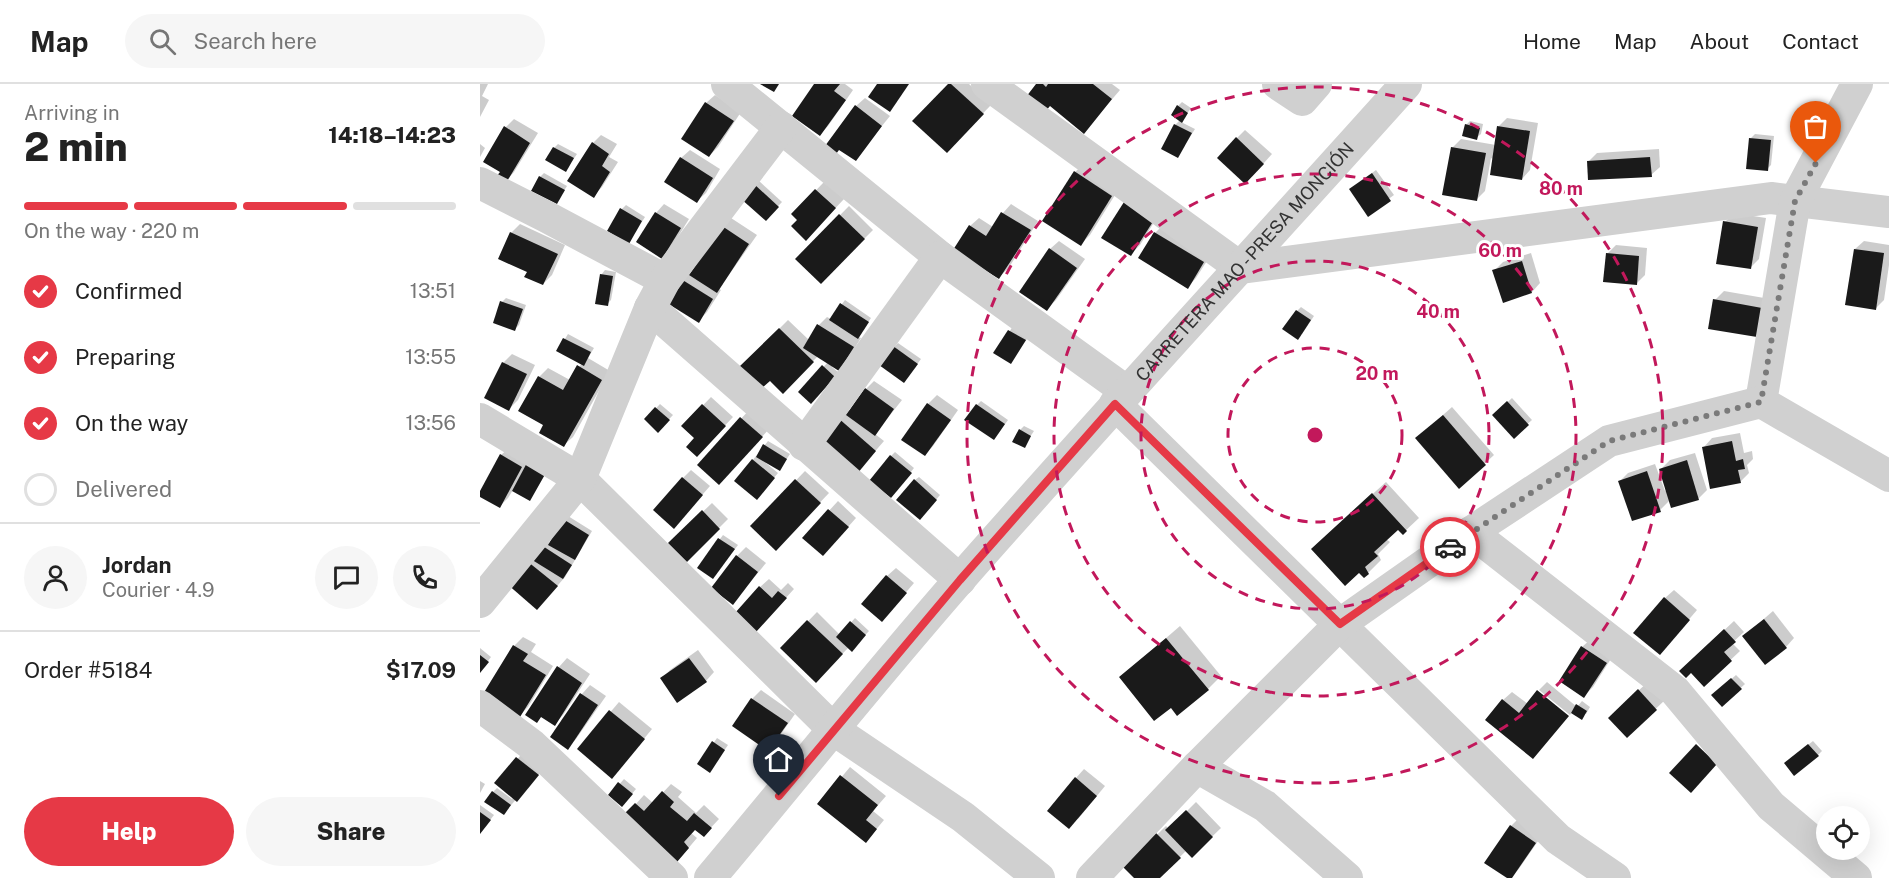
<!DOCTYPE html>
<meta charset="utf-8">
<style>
:root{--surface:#fff;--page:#f6f6f6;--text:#222;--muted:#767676;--line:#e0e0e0;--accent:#e63946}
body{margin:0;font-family:"Public Sans",sans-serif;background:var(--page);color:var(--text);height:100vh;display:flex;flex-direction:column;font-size:22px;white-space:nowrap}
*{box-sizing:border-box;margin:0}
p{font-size:20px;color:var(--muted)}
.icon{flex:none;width:33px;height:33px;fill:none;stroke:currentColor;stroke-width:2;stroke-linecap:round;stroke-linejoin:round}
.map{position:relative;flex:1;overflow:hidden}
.details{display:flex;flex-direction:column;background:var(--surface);width:480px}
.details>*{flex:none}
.buttons{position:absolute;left:1336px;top:722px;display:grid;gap:12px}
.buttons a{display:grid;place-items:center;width:54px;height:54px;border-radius:50%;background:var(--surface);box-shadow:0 6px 24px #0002;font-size:30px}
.pin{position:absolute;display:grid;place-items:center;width:51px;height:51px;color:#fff;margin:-62px -26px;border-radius:50% 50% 50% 0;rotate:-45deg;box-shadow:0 0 6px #0007}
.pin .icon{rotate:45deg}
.courier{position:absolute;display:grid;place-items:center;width:60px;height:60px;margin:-30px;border:4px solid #e63946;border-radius:50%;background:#fff;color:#222;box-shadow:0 2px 8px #0007}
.headline em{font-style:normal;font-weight:800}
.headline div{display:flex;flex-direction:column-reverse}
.headline{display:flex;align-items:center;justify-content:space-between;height:102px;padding:0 24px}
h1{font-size:39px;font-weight:800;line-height:45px}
.bar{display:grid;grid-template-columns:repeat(4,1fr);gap:9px 6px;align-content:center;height:72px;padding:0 24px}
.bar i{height:8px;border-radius:4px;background:var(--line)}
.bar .on{background:var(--accent)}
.bar p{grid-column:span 4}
.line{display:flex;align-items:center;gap:15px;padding:0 24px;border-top:2px solid var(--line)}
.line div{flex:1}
.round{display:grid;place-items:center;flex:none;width:63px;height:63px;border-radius:32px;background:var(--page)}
ol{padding:0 24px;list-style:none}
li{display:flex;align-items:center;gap:18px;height:66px}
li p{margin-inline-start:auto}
li .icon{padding:6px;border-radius:50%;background:var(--accent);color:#fff;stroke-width:4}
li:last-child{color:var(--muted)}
li i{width:33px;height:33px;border:3px solid var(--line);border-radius:50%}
.cta{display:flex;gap:12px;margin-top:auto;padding:12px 24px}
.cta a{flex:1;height:69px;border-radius:36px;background:var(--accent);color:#fff;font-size:24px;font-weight:800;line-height:69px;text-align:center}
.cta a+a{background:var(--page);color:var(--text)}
header{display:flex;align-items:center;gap:36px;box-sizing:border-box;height:84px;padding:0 30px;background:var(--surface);border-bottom:2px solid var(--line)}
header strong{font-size:28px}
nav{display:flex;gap:33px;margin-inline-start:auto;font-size:21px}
.search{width:420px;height:54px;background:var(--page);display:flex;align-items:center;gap:15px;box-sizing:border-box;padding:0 21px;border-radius:33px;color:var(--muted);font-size:22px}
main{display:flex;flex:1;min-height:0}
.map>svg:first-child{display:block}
</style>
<header>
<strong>Map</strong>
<div class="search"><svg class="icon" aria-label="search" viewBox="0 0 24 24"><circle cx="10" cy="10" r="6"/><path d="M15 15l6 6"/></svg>Search here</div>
<nav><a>Home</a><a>Map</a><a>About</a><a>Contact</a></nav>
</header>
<main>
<section class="details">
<div class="headline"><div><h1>2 min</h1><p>Arriving in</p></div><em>14:18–14:23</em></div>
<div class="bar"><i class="on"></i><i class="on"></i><i class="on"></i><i></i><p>On the way · 220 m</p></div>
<ol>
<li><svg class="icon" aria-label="check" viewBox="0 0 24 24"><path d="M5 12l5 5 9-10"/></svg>Confirmed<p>13:51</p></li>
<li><svg class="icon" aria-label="check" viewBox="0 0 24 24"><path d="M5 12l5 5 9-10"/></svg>Preparing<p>13:55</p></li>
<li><svg class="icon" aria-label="check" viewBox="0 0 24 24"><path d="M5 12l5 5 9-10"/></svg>On the way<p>13:56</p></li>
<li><i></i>Delivered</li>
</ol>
<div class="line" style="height:108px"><a class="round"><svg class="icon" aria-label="person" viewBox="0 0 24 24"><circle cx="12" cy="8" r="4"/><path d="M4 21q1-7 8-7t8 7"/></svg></a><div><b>Jordan</b><p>Courier · 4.9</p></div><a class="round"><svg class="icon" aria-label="chat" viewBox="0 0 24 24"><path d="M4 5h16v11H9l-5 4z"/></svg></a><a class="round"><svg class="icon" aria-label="phone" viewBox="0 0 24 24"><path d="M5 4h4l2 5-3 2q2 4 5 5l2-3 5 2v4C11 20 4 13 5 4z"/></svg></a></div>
<div class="line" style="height:78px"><div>Order #5184</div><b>$17.09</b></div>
<div class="cta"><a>Help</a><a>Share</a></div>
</section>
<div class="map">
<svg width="1409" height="794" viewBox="0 0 1409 794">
<rect width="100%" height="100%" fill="#fff"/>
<g fill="#0003">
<polygon points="0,0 8,0 2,12 9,16 0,33"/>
<polygon points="336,0 365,0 373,6 348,42 340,50"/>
<polygon points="470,0 489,0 511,21 467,67"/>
<polygon points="558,0 632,0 640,6 604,48"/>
<polygon points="235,11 261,28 238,63 229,72 226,19"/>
<polygon points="385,14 410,32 375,75 376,22"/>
<polygon points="702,18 711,24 701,38 715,45 698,72 695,41 700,36 698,22"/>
<polygon points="1027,34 1058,39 1050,86 1042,95 1011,74 1005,107 996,116 972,64 981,55 1016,61 1019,42"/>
<polygon points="34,35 58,49 34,88 26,97 22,87 26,43"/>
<polygon points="990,37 1003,40 1001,50 996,54 986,41"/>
<polygon points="765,46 792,70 774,90 757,54"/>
<polygon points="1275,50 1294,52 1291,81 1287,85 1271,54"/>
<polygon points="121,51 137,60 129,73 138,78 122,103 113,112 113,59"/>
<polygon points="0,60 5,64 0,73"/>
<polygon points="78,60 97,70 86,86 74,64"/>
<polygon points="1179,65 1180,83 1171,91 1109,77 1117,69"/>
<polygon points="210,66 240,85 226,109 217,117 201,74"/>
<polygon points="604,80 640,103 610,151 601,160 595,88"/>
<polygon points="896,86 914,111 888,130 875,102"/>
<polygon points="64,89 87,102 76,119 60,93"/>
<polygon points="279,97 302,118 286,135 263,114"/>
<polygon points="345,97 364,115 335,146 313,130"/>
<polygon points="184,120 209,135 191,164 182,173 176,129"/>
<polygon points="531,120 558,137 528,185 519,193 490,142 499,134 513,143 523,129"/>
<polygon points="146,121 165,133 149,158 142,125"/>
<polygon points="369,122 393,146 341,198 317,175"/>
<polygon points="681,127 660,161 651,170 623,153"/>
<polygon points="1254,129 1286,134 1279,175 1270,184 1245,138"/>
<polygon points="251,134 277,151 239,205 241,206 227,228 218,237 202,196 211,188 213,189 243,143"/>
<polygon points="40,140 85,161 72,191 63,200 49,187 31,149"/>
<polygon points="684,140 732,169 716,194 708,203 660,174 675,149"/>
<polygon points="579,157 605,175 576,216 567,225 570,165"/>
<polygon points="1384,157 1409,161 1409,181 1404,216 1395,225 1375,165"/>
<polygon points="1136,161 1167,164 1165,191 1156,200 1127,170"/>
<polygon points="1051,169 1060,199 1052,208 1014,187 1023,178"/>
<polygon points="125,186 136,188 131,216 127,220 121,191"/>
<polygon points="1244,207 1290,215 1276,251 1235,216"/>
<polygon points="26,214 46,221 39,241 35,245 22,218"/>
<polygon points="365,216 391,234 378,253 381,254 367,276 359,285 353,281 352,283 358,288 331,318 320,308 348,278 338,272 303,308 290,295 261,283 308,236 329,256 339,241 347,233 351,235"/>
<polygon points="821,223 834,232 822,250 817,227"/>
<polygon points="533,242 549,252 531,278 516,269"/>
<polygon points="88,250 114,264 108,274 130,287 93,353 84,361 65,340 59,293 68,284 90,296 102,279 78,266"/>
<polygon points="418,259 441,275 424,298 414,263"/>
<polygon points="32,270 55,281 38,316 29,325 23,279"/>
<polygon points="394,297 422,316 395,350 404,357 385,379 340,356 367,325 370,328 386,305"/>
<polygon points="457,311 478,326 453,362 445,371 423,355 448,320"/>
<polygon points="231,313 253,333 217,371 216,354 203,342"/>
<polygon points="1032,314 1052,336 1034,352 1014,331"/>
<polygon points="501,317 528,336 518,350 497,321"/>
<polygon points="180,320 193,331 178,347 166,335"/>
<polygon points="972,323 1014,371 979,403 946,346"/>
<polygon points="270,325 290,344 248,390 219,381"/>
<polygon points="544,342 554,347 544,362 540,346"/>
<polygon points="1260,349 1264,369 1272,367 1273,375 1267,381 1269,389 1260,398 1224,363 1232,354"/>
<polygon points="288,357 310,370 300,385 287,378 286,379 298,389 280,410 256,397"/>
<polygon points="30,363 71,381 50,415 33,406 28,414 20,422 0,410 21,371"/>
<polygon points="415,368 434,384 415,408 411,372"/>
<polygon points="1215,369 1227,406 1218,415 1190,416 1180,426 1140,397 1148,389 1175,380 1185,407 1187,406 1181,385 1190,376"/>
<polygon points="211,386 230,402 202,434 203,394"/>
<polygon points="325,387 349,409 296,465 272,442"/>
<polygon points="439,393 460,411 444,430 435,396"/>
<polygon points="906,398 939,434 923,449 918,444 906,455 910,458 898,470 901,476 888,489 846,452"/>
<polygon points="358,417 376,434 351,462 324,454"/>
<polygon points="232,419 248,435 207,476 190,459"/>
<polygon points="88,432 112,447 85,493 66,515 29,500 63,456 70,460"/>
<polygon points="243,451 258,461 233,493 219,483"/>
<polygon points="266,463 286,479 253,519 257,472"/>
<polygon points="416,484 434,499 410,527 407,492"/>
<polygon points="289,495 301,506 308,499 314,505 284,538 280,503"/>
<polygon points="1194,506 1217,526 1188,560 1185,514"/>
<polygon points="1293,527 1314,554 1306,563 1264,552"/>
<polygon points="337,528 360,551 375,534 389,547 372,565 369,563 336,597 302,564"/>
<polygon points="1254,537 1264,548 1252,559 1260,567 1224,601 1209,579"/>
<polygon points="700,542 741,592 728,605 641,593"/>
<polygon points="43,553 56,560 51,568 73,582 48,623 40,631 5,610 35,561"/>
<polygon points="1111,555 1134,570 1113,603 1104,612 1102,563"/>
<polygon points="0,564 11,573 0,588"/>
<polygon points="218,566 234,588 226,597 182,595 190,586"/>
<polygon points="87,574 110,590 83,631 74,640 62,632 57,637 47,631 79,583"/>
<polygon points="1256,591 1265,600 1242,621 1233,611"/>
<polygon points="1067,598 1097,623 1102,617 1110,623 1106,630 1092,628 1090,631 1059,606"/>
<polygon points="1168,598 1185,616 1147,652 1138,625"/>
<polygon points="110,601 126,612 96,655 88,664 72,653 102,610"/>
<polygon points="281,606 315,630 296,657 288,665 254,642 273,614"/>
<polygon points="1032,608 1048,620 1053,673 1023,616"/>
<polygon points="139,618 172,645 140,684 99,665"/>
<polygon points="237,654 248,661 230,687 219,680"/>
<polygon points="1333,657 1342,667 1338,671 1310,675"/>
<polygon points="46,665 66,682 24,729 13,708 17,704 32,715 34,713 17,699"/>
<polygon points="370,683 406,712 393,727 404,736 394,748 339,720"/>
<polygon points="604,685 625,702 598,735 596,694"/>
<polygon points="144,695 156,705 146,717 130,711"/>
<polygon points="0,697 5,700 0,709"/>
<polygon points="191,700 202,708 198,713 216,729 224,721 239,735 224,751 215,744 211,749 217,754 206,767 146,731 164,711 173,719"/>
<polygon points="716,718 741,744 712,772 707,766 678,794 656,794 645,782 686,742 689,745"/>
<polygon points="0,721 14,731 0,749"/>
<polygon points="1039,734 1063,750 1038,786 1029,794 1031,742"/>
</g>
<g fill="#1a1a1a">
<polygon points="280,0 299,0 294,8"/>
<polygon points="334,0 360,0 354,7 366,16 340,52 312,32"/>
<polygon points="397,0 429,0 410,28 388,13"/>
<polygon points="468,0 471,0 504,30 467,69 432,37"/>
<polygon points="556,0 563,0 566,3 568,0 613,0 632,15 604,50 570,22 565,28 546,13"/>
<polygon points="225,18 254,37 229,73 201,55"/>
<polygon points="375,21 402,42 376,77 359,66 356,70 345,62"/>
<polygon points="697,21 708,29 702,39 691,31"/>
<polygon points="694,40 712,49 698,74 681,65"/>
<polygon points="985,40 1000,44 997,56 982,52"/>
<polygon points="24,42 50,59 26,99 16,93 20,88 3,78"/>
<polygon points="1017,42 1050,47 1042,96 1010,91"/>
<polygon points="756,53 784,80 765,100 737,74"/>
<polygon points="1269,54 1291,56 1288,87 1266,85"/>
<polygon points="112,58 129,70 122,82 130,88 114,114 87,97"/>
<polygon points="73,63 94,74 86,88 65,76"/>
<polygon points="971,63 1006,69 997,117 962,111"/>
<polygon points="200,73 233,94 217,119 184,98"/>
<polygon points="1170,73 1172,93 1108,96 1107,77"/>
<polygon points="594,87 632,112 601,162 562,137"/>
<polygon points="892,89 911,117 888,133 869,105"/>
<polygon points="59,92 85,106 77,120 51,107"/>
<polygon points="274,100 299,123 286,137 260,114"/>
<polygon points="335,105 356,124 326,157 311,142 317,136 311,130"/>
<polygon points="644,118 674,136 651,172 621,154"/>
<polygon points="140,124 162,137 149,160 127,147"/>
<polygon points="175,128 201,144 182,175 156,158"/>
<polygon points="521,128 551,146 519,195 473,166 489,141 506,152"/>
<polygon points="359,130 385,155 341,200 315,175"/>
<polygon points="1243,137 1278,143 1271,185 1236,180"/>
<polygon points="242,142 269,160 237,209 209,191"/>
<polygon points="30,148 78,170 63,201 44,193 47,188 18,175"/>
<polygon points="674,148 724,178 708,205 658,174"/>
<polygon points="569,164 597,184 567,227 539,208"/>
<polygon points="1374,165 1404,169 1396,226 1365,221"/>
<polygon points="1126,169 1159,172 1157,201 1123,198"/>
<polygon points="1042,177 1052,209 1023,219 1012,186"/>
<polygon points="120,190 133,192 128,222 115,220"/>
<polygon points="201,195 233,215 219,239 187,219"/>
<polygon points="1233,215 1282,224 1277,253 1228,245"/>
<polygon points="20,217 43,225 35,247 13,239"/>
<polygon points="360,219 389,238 378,255 349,236"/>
<polygon points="816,226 831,236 818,256 802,245"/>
<polygon points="337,240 374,263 359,287 323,264"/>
<polygon points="299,244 334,278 303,310 290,297 281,305 259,283"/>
<polygon points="528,246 546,256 531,280 513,269"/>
<polygon points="83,254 111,268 104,282 76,267"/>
<polygon points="413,262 438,280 424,299 399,281"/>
<polygon points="22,278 47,290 29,327 4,314"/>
<polygon points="97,281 122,296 84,363 59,349 63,341 38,327 58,292 83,306"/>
<polygon points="342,281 355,293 331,320 318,308"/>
<polygon points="385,304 414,325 395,352 366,331"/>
<polygon points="1027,317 1049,341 1034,355 1012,331"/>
<polygon points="447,319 471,336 445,372 421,356"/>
<polygon points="222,320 246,342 217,373 206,363 214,354 201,342"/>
<polygon points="496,320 525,340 514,356 484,336"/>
<polygon points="175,323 190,336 178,349 164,335"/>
<polygon points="963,331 1006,381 979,405 935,354"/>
<polygon points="260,333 283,353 239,401 217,381"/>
<polygon points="357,333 396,367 377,390 337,356"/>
<polygon points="539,345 551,352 545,364 532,358"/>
<polygon points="1252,357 1256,377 1263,375 1265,385 1258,386 1261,399 1230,405 1222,363"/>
<polygon points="283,360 307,375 300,387 276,373"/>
<polygon points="20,370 42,383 20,424 0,413 0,407"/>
<polygon points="410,371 432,389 411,414 389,397"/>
<polygon points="49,375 68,385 50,417 32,407"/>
<polygon points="272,375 295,394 277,416 254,397"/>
<polygon points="1207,376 1219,416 1191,424 1179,385"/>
<polygon points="1167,387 1181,428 1152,437 1138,397"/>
<polygon points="202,393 223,411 194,445 173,426"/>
<polygon points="315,395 341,419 296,467 270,442"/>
<polygon points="434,395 457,416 440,436 416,416"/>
<polygon points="892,409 927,447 923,451 918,446 894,468 898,472 885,483 889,490 884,494 879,489 865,502 831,465"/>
<polygon points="348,425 369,443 343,472 322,454"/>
<polygon points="222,426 240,445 207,478 188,459"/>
<polygon points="83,435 109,451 95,476 68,461"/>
<polygon points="238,454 255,465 233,495 217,484"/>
<polygon points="58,459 92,481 83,495 49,474"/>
<polygon points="256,471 278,488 253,521 231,504"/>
<polygon points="47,477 78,502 57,526 27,500"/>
<polygon points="406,491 427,509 402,538 381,520"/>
<polygon points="279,502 292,514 298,507 307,514 276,548 255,529"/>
<polygon points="1184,513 1210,536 1180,571 1153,549"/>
<polygon points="1284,535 1307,564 1285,581 1262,552"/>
<polygon points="327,536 363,570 336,599 300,564"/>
<polygon points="370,537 386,551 372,568 356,553"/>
<polygon points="1244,545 1256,558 1244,568 1252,577 1224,603 1211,589 1206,594 1199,587"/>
<polygon points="686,554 729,606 697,632 691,624 674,637 639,593"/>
<polygon points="33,561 48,570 43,577 66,591 40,633 3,610"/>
<polygon points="1101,562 1127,579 1104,614 1079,597"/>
<polygon points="0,571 9,578 0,589"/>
<polygon points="209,574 227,598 197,619 180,594"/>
<polygon points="77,582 102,599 75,642 61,633 57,639 45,631"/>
<polygon points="1251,594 1262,605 1242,623 1231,611"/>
<polygon points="1158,605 1177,626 1147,654 1128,634"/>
<polygon points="1057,606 1089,632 1053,675 1005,636 1022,615 1039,629"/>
<polygon points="100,609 118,621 88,666 70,653"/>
<polygon points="271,614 308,639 288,667 252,642"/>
<polygon points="1096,620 1107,627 1102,636 1091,629"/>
<polygon points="129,626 165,655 132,695 97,665"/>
<polygon points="232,657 245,666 230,689 217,680"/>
<polygon points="1216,660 1237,680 1211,709 1189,689"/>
<polygon points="1328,660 1339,672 1314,692 1304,679"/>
<polygon points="36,673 59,691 37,718 14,699"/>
<polygon points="360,691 398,721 386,736 397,745 386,759 337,720"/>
<polygon points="595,693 617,712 589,745 567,727"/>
<polygon points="138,698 153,710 142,723 128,711"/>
<polygon points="12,707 31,721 24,731 4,718"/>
<polygon points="182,707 194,718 190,723 207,737 214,729 232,744 224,753 215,746 204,758 209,764 197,778 143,731 155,719 164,727"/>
<polygon points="706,726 733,753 712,774 685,746"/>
<polygon points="0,728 11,736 0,750"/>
<polygon points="1030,741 1056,759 1032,794 1027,794 1004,779"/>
<polygon points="676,749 701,774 680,794 654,794 642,782"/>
</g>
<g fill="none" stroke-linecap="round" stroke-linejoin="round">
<g stroke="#d0d0d0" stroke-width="32">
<polyline points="247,0 460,173 646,307"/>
<polyline points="507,0 761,184 1291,114 1409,128"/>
<polyline points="798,0 822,16 836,0"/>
<polyline points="0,99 65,132 185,196"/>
<polyline points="170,224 480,496"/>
<polyline points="1281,318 1315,117 1377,0"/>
<polyline points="635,320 1078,755 1135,794"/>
<polyline points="0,335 100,395 354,646 483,733 559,794"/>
<polyline points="324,361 460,173"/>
<polyline points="991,448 1195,607 1291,722 1376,794"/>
<polyline points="0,518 100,395 170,224 185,196 301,43"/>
<polyline points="0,622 52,661 192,794"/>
<polyline points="717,683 785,722 867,794"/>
<path id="s1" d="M230 794C314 694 396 591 482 493 628 327 778 165 926 0"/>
<polyline points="612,794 717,683 860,540 991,448 1129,357 1281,318 1409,392"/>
</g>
</g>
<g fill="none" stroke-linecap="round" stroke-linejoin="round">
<polyline stroke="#7a7a7a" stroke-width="6" stroke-dasharray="0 10.8" points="970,463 1129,357 1281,318 1315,117 1336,79"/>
<polyline stroke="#e63946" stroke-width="8" points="299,712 480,496 635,320 860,540 970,463"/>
</g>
<g fill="none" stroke="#c2185b" stroke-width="3" stroke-dasharray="10 8">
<circle cx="835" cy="351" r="87"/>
<circle cx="835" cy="351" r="174"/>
<circle cx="835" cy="351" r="261"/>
<circle cx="835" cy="351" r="348"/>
</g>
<g text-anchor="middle" stroke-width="6" stroke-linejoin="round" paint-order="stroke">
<g font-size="18" fill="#333" stroke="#fff">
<text dy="6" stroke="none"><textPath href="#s1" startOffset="816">CARRETERA MAO - PRESA MONCIÓN</textPath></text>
</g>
</g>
<circle cx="835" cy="351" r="9" fill="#c2185b" stroke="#fff" stroke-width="3"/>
<g font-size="18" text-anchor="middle" font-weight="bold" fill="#c2185b" stroke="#fff" stroke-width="6" stroke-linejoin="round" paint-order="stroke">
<text x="1081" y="111">80 m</text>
<text x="1020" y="173">60 m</text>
<text x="958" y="234">40 m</text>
<text x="897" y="296">20 m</text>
</g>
</svg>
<div class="buttons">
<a><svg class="icon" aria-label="locate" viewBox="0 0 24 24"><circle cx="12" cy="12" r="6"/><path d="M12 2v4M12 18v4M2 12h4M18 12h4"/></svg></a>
</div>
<div class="pin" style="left:1336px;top:79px;background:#ea580c"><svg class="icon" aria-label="bag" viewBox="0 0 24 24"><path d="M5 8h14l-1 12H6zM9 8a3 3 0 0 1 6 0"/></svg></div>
<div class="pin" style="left:299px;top:712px;background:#1f2937"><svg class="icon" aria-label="home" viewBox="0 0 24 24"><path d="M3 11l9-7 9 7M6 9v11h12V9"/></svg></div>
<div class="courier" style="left:970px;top:463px"><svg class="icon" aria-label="car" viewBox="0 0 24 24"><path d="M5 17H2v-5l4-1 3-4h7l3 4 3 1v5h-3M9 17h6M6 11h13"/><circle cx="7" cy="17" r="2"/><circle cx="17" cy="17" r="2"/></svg></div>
</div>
</main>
